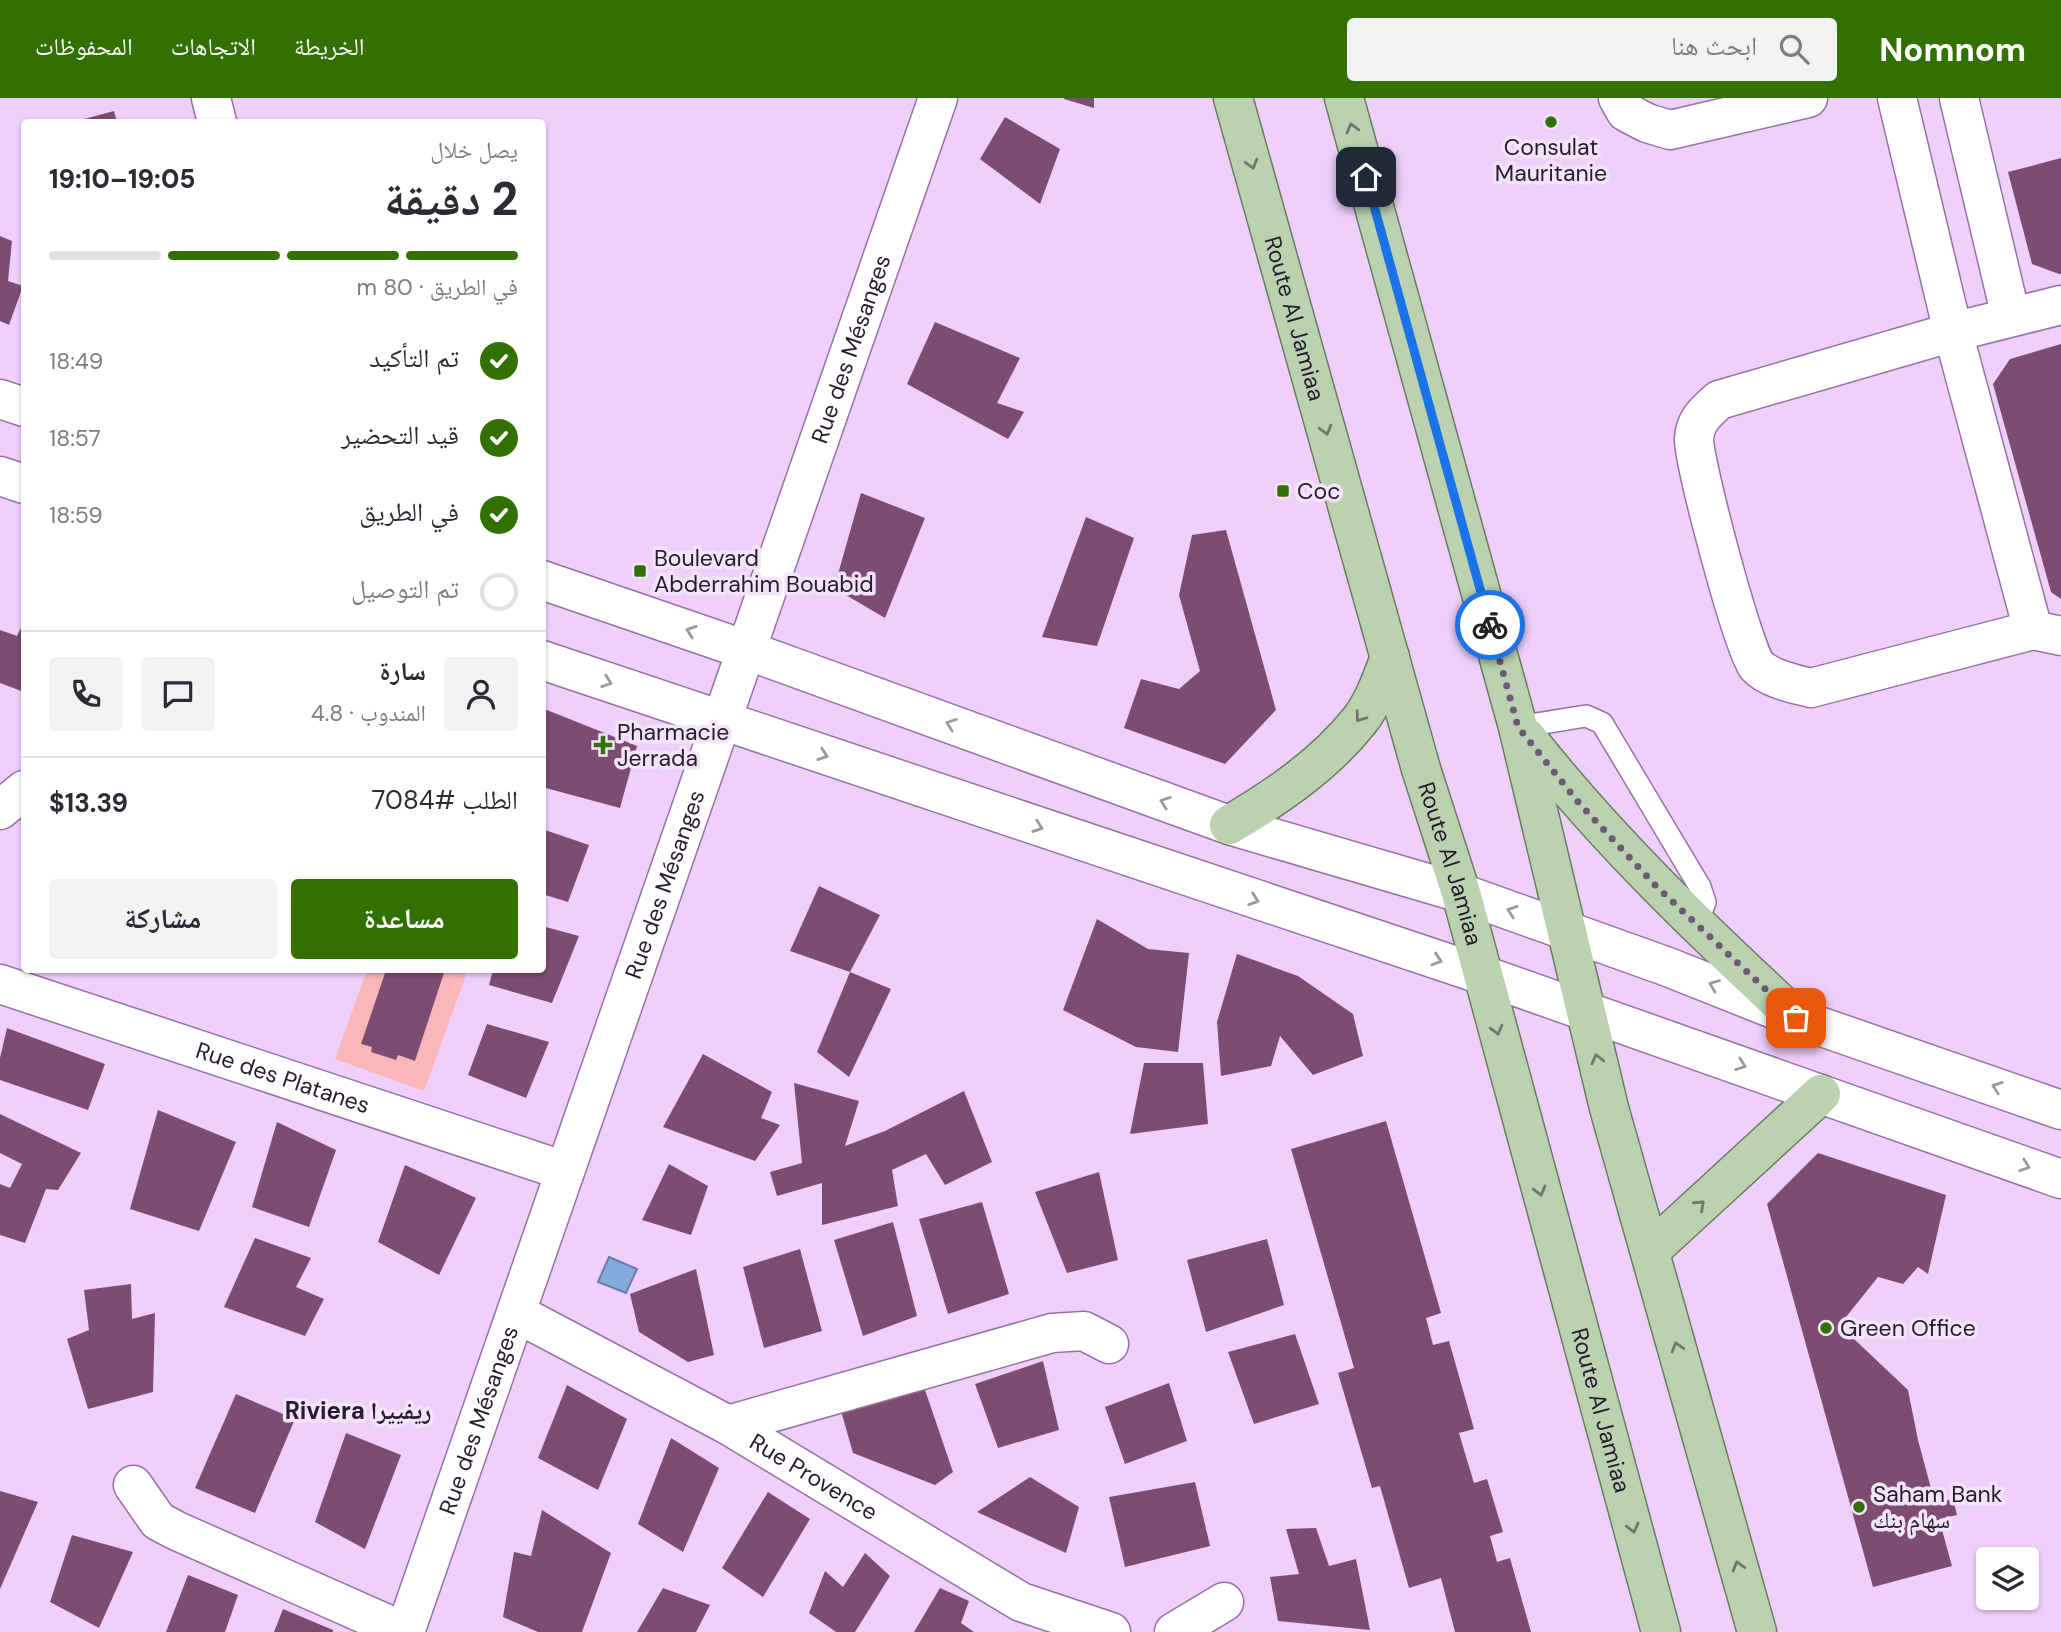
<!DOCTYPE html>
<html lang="ar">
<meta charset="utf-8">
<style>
:root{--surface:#fff;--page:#f2f2f3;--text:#2b2b33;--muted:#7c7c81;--line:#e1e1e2;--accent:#337002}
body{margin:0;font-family:"DM Sans","Noto Naskh Arabic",sans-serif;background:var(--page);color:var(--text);direction:rtl;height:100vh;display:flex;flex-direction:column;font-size:26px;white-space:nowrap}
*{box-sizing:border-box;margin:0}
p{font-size:23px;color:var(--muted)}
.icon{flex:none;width:38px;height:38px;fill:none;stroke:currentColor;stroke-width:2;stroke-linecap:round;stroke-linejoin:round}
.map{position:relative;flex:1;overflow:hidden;direction:ltr}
.side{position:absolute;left:21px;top:21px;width:525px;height:854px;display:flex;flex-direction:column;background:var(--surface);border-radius:7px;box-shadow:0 2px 5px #0004;direction:rtl}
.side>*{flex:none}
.tools{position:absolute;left:1976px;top:1449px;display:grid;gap:14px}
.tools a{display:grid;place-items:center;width:63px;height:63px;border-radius:7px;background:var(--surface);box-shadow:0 2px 5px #0004;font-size:35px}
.pin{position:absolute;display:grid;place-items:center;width:60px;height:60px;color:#fff;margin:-30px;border-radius:14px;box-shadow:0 4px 10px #0006}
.courier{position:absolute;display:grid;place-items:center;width:70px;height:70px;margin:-35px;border:5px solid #1a73e8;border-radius:50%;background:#fff;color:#222;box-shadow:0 2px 9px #0007}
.head em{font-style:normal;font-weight:800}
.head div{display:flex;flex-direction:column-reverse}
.head{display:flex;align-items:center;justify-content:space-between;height:119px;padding:0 28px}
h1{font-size:46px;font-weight:800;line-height:52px}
.bar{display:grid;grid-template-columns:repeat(4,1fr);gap:10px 7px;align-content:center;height:84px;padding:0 28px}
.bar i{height:9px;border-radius:5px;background:var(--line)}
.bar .on{background:var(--accent)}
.bar p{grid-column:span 4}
.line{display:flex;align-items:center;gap:18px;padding:0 28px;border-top:2px solid var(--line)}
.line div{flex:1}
.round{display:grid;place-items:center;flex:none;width:74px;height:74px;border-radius:7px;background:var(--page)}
ol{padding:0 28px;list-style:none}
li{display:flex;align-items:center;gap:21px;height:77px}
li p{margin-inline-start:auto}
li .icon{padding:7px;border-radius:50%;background:var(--accent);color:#fff;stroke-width:4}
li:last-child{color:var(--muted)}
li i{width:38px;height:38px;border:4px solid var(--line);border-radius:50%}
.primary-button{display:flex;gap:14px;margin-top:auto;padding:14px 28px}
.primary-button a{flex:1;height:80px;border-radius:7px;background:var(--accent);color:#fff;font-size:28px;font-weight:800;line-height:80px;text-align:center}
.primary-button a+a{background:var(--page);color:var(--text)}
header{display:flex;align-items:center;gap:42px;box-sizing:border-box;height:98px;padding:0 35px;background:var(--accent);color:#fff}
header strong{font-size:33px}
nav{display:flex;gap:38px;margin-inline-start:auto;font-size:24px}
.search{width:490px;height:63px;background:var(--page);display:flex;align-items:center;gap:18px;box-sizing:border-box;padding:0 24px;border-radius:7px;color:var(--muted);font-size:26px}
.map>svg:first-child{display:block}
</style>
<header>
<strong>Nomnom</strong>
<div class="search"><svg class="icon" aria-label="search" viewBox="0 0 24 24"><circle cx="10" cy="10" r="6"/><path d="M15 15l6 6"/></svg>ابحث هنا</div>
<nav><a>الخريطة</a><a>الاتجاهات</a><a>المحفوظات</a></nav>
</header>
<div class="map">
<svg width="2061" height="1534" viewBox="0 0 2061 1534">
<rect width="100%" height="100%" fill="#efd0fc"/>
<polygon fill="#fab6b9" points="367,872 386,872 362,946 372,949 372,954 396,962 398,957 415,963 445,872 468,872 424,993 335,961"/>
<polygon fill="#84a9db" stroke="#697ea7" stroke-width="2" points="609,1159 637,1171 626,1195 598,1184"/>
<g fill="#7d4c71">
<polygon points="1064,0 1094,0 1094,10 1064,1"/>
<polygon points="114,13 117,24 73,24"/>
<polygon points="1005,19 1060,51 1040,106 980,61"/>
<polygon points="2061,60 2061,176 2059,176 2032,166 2008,74"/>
<polygon points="0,138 12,143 8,183 23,188 9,227 0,223"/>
<polygon points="935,224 1020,260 997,305 1024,314 1008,341 907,286"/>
<polygon points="2061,246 2061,501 2051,494 1993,286 2010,261"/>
<polygon points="861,395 925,420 885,520 834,490"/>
<polygon points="1086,419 1134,440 1097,548 1042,539"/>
<polygon points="1226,432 1276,612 1225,666 1124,630 1141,581 1179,591 1200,573 1179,497 1192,437"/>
<polygon points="24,523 24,594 0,585 0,532 17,538"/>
<polygon points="542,610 637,648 620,710 542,689"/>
<polygon points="542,731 589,747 568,804 542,796"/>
<polygon points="819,788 880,817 850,874 790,853"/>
<polygon points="1097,821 1148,851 1189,855 1178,954 1136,949 1063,912"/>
<polygon points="542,828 579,838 552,905 489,887 493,872 542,872"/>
<polygon points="1237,856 1298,878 1353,916 1363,958 1313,977 1280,938 1271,968 1221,978 1217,924"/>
<polygon points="386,872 445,872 415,963 398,957 396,962 371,954 372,949 361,946"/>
<polygon points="850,874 891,891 849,979 817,954"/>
<polygon points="487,926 549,944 526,1000 468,977"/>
<polygon points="7,930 105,966 88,1012 0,982 0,960"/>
<polygon points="703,956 772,994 761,1020 780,1027 755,1063 663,1029"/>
<polygon points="1144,965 1203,965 1208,1026 1130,1036"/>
<polygon points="794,985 859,1003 845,1048 885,1033 964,993 992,1064 945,1087 926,1056 892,1072 898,1108 822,1127 822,1085 777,1098 770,1074 802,1065"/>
<polygon points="158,1012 236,1044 199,1133 130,1111"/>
<polygon points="0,1016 81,1055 58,1092 46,1091 25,1145 0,1137 0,1086 10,1090 22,1066 0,1055"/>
<polygon points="1386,1023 1441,1215 1426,1220 1433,1247 1449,1243 1474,1331 1459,1335 1467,1362 1474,1385 1487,1381 1503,1434 1490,1438 1497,1464 1510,1460 1531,1534 1455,1534 1441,1480 1409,1490 1380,1388 1372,1390 1338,1275 1354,1270 1291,1051"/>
<polygon points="277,1024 336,1052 309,1129 252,1109"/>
<polygon points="1818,1055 1946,1097 1928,1176 1918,1169 1903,1186 1878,1179 1846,1219 1853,1240 1908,1292 1918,1342 1935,1405 1953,1401 1957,1417 1939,1421 1952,1468 1873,1489 1767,1106"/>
<polygon points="669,1066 708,1088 691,1137 642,1122"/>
<polygon points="405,1067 476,1100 439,1177 378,1144"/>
<polygon points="1099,1074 1118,1162 1067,1175 1035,1094"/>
<polygon points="982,1104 1009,1196 948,1216 919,1121"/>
<polygon points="893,1124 917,1218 863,1238 834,1142"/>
<polygon points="255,1140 311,1160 296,1189 324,1201 305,1238 224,1209"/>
<polygon points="1267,1141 1284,1207 1206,1234 1187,1162"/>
<polygon points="800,1151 822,1233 764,1250 743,1169"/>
<polygon points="696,1171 714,1257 688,1264 639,1234 630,1196"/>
<polygon points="131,1186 132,1221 155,1215 153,1294 88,1311 67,1241 89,1232 84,1192"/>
<polygon points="1295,1236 1319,1306 1254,1326 1228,1254"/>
<polygon points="1043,1263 1059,1332 998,1350 975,1286"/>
<polygon points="1169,1285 1187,1343 1125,1366 1105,1309"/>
<polygon points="567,1287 627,1321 598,1392 538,1360"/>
<polygon points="924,1289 953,1374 935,1387 853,1355 841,1313"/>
<polygon points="236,1296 295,1321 255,1415 195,1390"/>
<polygon points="346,1335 401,1357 365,1451 315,1424"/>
<polygon points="671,1340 719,1370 683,1454 638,1426"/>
<polygon points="1030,1379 1079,1409 1066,1455 977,1414"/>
<polygon points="1195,1384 1210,1448 1125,1469 1109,1399"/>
<polygon points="0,1393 38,1404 0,1491"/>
<polygon points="768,1394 810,1421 763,1499 722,1470"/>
<polygon points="542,1412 611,1455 582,1534 538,1534 503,1519 514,1454 531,1458"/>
<polygon points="1316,1430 1329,1468 1356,1461 1370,1532 1278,1523 1270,1479 1299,1476 1286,1431"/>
<polygon points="72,1437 133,1454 99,1530 50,1504"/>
<polygon points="865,1455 890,1478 855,1534 836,1534 809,1515 825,1473 843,1489"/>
<polygon points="188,1477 238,1497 225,1534 166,1534"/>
<polygon points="663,1490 710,1507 696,1534 637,1534"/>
<polygon points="940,1490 969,1503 961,1525 974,1534 914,1534"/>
<polygon points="283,1511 333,1532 333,1534 274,1534"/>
</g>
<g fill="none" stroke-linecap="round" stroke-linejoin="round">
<g stroke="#9672a4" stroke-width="24">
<polyline id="service" points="1518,629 1586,618 1602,625 1700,789 1705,804 1696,828"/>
</g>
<g stroke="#9672a4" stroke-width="41">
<g id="minor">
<polyline points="211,0 217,24"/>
<polyline points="1618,0 1626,14 1647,25 1670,32 1808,0"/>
<polyline points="1897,0 1953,234 2033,532"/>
<polyline points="1959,0 2011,219"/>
<path d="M2061 207 1953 234 1719 302C1706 314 1695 322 1694 341 1694 365 1743 552 1757 568 1769 581 1795 586 1811 590L2033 532 2061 538"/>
<polyline points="0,712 24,692"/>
<path id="s1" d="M0 886 565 1073"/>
<path id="s2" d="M516 1215 728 1327 1021 1504 1111 1534"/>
<polyline points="728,1327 1052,1235 1084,1233 1109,1246"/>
<path id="s3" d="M133 1387 158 1423 177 1433 405 1534 938 0"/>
<polyline points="1174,1534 1224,1504"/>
</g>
</g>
<g stroke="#9672a4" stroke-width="41">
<g id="tertiary">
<polyline points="0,301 24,309"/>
<polyline points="0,378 24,386"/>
<polyline points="542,482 746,552 1229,727 1461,795 1668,869 1796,920 2061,1012"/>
<polyline points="542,562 1483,877 2061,1081"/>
</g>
</g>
<g stroke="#697e60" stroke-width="41">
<g id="primary">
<path id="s4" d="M1233 0 1421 671 1461 795 1661 1534"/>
<polyline points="1344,0 1518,629 1609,1010 1757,1534"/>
<path d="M1526 639C1607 742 1700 831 1796 920"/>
<path d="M1229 727C1277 699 1325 666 1360 622 1374 604 1382 580 1390 559"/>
<polyline points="1650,1153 1821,996"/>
</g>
</g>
<use href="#service" stroke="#fff" stroke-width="21"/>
<use href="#minor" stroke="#fff" stroke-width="38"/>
<use href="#tertiary" stroke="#fff" stroke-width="38"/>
<use href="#primary" stroke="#bad2b0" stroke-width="38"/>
</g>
<defs><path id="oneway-chevron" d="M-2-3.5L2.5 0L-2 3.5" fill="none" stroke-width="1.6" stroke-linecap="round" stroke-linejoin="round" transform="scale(1.75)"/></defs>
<g stroke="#727670">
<use href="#oneway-chevron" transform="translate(1352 30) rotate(-105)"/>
<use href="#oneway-chevron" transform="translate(1252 66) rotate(74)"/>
<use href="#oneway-chevron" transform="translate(1326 332) rotate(74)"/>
<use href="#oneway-chevron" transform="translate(1360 619) rotate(126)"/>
<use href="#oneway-chevron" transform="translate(1497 932) rotate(75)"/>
<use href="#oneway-chevron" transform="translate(1597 961) rotate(-104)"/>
<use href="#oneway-chevron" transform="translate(1540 1093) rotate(75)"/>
<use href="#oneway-chevron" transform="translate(1700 1107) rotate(-43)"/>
<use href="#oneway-chevron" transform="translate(1677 1249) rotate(-106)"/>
<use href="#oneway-chevron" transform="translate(1633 1430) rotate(75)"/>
<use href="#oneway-chevron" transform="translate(1738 1468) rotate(-106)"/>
</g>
<g stroke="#9f98a1">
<use href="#oneway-chevron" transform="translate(691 533) rotate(-161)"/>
<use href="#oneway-chevron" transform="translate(607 584) rotate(19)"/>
<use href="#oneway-chevron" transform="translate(951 626) rotate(-160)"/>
<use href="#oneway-chevron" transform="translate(823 657) rotate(19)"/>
<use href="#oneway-chevron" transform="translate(1165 704) rotate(-160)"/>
<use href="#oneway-chevron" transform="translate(1038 729) rotate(19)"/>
<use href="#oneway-chevron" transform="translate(1254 802) rotate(19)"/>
<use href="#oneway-chevron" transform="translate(1512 813) rotate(-161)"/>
<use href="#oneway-chevron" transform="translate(1437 862) rotate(18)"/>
<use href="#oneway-chevron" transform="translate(1714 887) rotate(-158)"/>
<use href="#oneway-chevron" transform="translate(1741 967) rotate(20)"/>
<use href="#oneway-chevron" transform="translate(1997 989) rotate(-161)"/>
<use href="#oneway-chevron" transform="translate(2025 1068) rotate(20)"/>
</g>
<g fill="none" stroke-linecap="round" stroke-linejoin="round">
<polyline stroke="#6e5a77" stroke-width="7" stroke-dasharray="0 12.6" points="1490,527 1518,629 1579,705 1655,787 1796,920"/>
<polyline stroke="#1a73e8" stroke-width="9" points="1366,79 1490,527"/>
</g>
<g fill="#337002" stroke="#f4e4fa" stroke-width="2.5">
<circle cx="1551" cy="24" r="7"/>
<rect x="1276" y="386" width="14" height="14" rx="3.5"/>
<rect x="633" y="466" width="14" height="14" rx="3.5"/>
<path d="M599.5 636.5h7v7h7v7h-7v7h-7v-7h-7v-7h7z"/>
<circle cx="1826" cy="1230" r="7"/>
<circle cx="1859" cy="1409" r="7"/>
</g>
<g text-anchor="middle" stroke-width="7" stroke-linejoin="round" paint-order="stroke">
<g font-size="23" fill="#291b2f" stroke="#f4e4fa" text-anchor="start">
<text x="1551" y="57" text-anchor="middle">Consulat<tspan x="1551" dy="26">Mauritanie</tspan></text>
<text x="1297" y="401">Coc</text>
<text x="654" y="468">Boulevard<tspan x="654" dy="26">Abderrahim Bouabid</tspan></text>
<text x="617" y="642">Pharmacie<tspan x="617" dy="26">Jerrada</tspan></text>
<text x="1840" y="1238">Green Office</text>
<text x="1873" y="1404">Saham Bank<tspan x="1873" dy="26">سهام بنك</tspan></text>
</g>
<g font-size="23" fill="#291b2f" stroke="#f4e4fa">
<text dy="8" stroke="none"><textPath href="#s4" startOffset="229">Route Al Jamiaa</textPath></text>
<text dy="8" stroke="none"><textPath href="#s3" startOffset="1673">Rue des Mésanges</textPath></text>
<text dy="8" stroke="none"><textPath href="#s4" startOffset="796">Route Al Jamiaa</textPath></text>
<text dy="8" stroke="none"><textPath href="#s3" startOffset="1106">Rue des Mésanges</textPath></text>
<text dy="8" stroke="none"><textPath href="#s1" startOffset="298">Rue des Platanes</textPath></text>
<text dy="8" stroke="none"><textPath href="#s4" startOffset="1363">Route Al Jamiaa</textPath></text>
<text dy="8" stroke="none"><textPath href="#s3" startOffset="539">Rue des Mésanges</textPath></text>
<text dy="8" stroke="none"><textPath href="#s2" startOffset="340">Rue Provence</textPath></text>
</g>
<g font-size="24" font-weight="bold" fill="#291b2f" stroke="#f4e4fa">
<text x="358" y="1321">Riviera ريفييرا</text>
</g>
</g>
</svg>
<div class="tools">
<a><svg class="icon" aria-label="layers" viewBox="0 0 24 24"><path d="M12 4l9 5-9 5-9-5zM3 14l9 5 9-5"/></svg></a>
</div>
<div class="pin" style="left:1796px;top:920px;background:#ea580c"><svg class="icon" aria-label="bag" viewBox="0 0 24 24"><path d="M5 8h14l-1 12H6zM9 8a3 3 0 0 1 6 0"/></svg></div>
<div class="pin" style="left:1366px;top:79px;background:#1f2937"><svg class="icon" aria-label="home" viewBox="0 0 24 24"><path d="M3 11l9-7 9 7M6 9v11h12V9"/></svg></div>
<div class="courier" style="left:1490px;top:527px"><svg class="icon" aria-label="bike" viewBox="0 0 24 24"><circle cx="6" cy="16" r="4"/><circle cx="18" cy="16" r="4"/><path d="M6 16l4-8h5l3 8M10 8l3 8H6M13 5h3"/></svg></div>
<section class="side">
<div class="head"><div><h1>2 دقيقة</h1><p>يصل خلال</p></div><em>19:05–19:10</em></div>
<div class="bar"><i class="on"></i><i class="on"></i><i class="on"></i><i></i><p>في الطريق · 80 m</p></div>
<ol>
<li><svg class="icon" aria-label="check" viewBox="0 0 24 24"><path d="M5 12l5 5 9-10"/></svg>تم التأكيد<p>18:49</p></li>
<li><svg class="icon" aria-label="check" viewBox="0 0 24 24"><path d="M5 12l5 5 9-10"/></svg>قيد التحضير<p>18:57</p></li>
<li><svg class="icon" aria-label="check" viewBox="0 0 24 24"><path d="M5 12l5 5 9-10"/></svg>في الطريق<p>18:59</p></li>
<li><i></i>تم التوصيل</li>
</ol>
<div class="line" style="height:126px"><a class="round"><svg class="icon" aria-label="person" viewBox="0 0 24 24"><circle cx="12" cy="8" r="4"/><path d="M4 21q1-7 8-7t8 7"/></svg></a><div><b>سارة</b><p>المندوب · 4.8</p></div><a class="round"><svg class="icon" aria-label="chat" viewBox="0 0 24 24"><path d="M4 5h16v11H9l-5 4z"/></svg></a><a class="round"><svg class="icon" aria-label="phone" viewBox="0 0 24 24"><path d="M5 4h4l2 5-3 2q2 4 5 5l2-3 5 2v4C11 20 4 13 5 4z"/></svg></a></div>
<div class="line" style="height:91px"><div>الطلب #7084</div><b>$13.39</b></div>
<div class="primary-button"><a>مساعدة</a><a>مشاركة</a></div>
</section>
</div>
